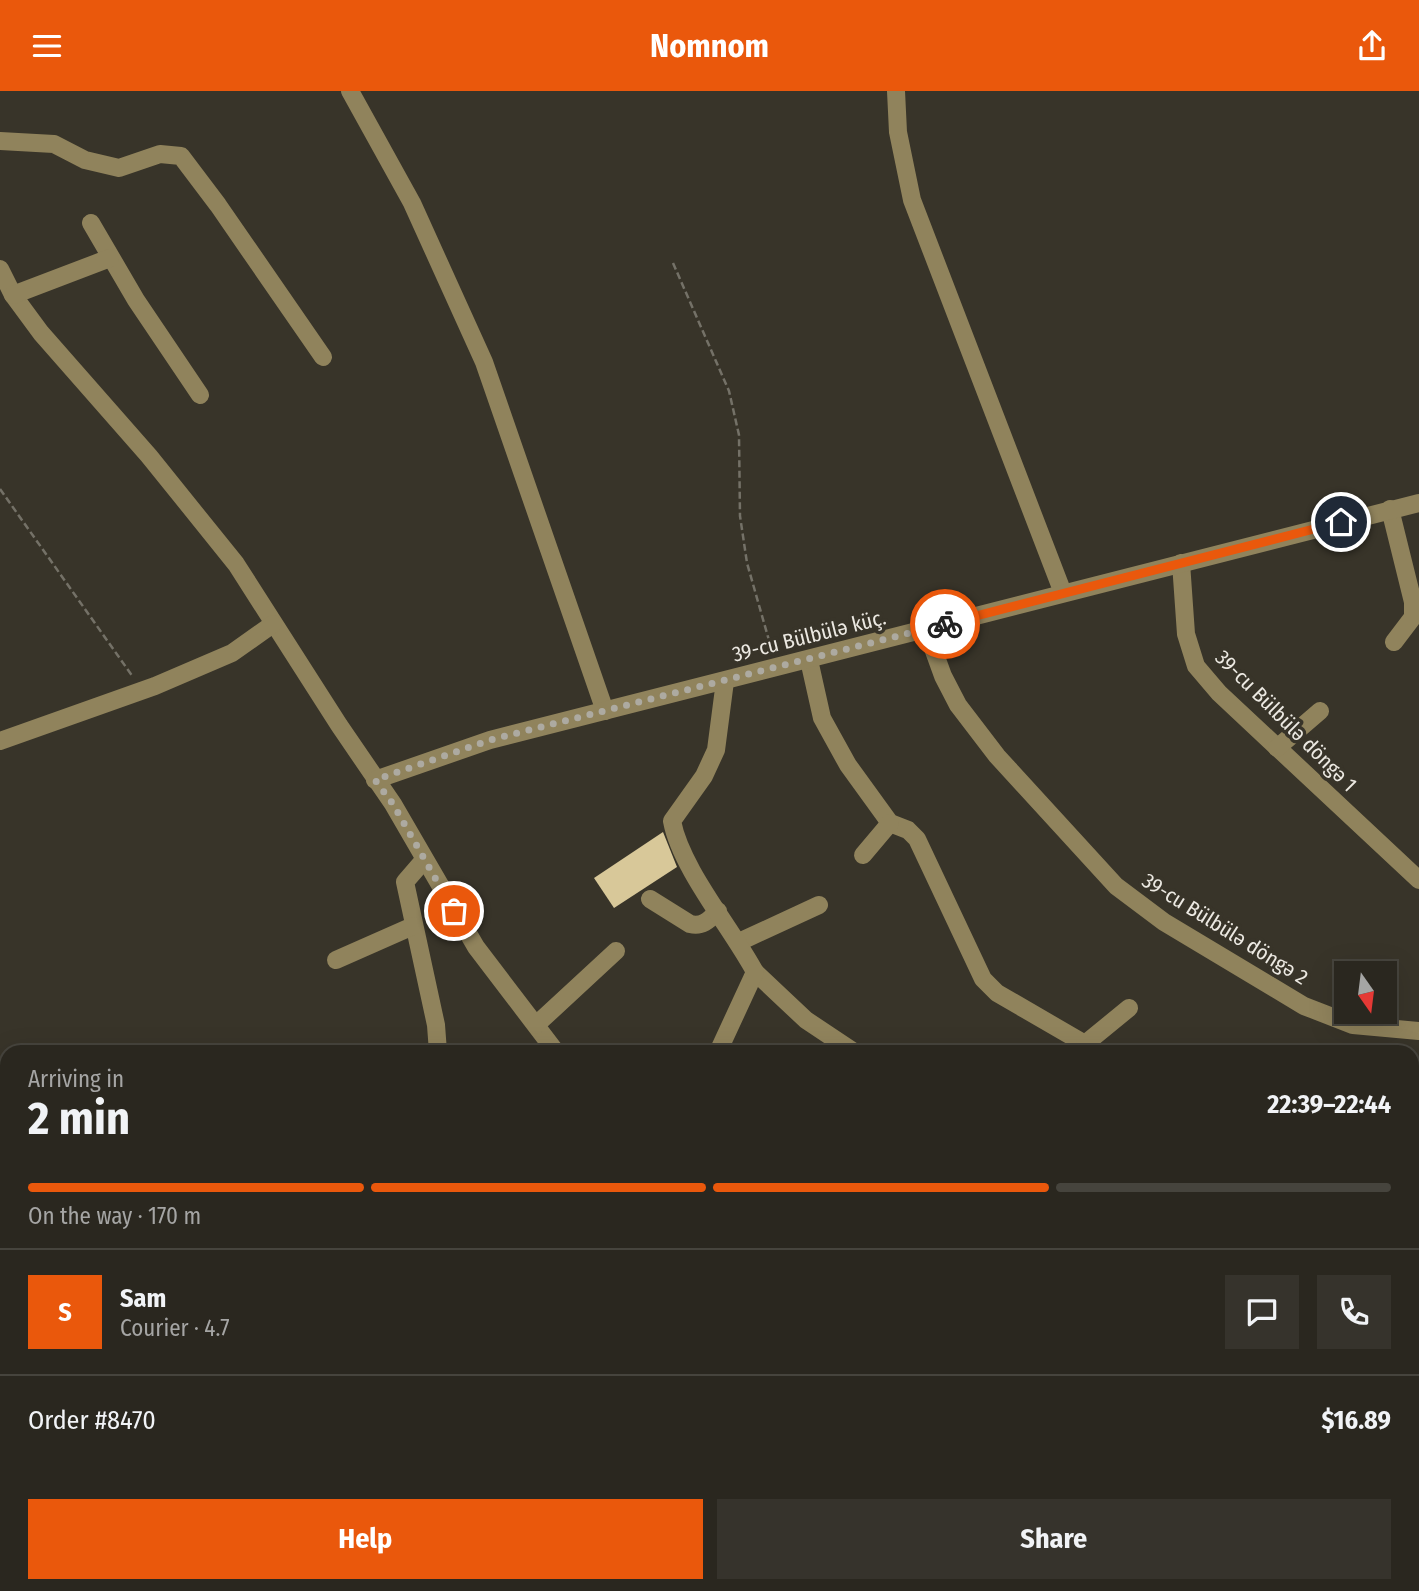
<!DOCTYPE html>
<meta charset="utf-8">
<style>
:root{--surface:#2a271f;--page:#36332c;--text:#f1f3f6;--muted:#a5a5a4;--line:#46443d;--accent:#ea580c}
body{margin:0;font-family:"Fira Sans Condensed",sans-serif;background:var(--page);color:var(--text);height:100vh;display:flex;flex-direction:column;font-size:26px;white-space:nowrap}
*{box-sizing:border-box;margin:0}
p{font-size:23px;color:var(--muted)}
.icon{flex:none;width:38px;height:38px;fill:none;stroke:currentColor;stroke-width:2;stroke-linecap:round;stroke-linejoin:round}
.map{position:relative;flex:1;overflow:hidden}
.details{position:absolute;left:0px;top:954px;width:1419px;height:548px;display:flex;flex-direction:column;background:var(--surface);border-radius:21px 21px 0 0;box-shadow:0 7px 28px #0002,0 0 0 2px var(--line)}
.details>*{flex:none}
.needle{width:46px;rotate:166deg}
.tools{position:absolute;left:1334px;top:870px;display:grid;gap:14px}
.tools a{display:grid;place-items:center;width:63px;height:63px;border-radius:0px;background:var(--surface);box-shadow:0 7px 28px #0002,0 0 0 2px var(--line);font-size:35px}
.pin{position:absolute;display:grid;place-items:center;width:60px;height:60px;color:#fff;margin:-30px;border:4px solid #fff;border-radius:50%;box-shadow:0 2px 7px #0007}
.courier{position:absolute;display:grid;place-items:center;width:70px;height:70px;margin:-35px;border:5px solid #ea580c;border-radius:50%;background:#fff;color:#222;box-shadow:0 2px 9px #0007}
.headline em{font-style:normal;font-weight:700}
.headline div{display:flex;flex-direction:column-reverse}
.headline{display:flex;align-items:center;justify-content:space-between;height:119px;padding:0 28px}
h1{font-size:46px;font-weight:700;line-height:52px}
.bar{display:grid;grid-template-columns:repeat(4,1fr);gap:10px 7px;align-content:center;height:84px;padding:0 28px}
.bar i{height:9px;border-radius:5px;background:var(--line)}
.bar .on{background:var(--accent)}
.bar p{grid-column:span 4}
.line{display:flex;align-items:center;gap:18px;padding:0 28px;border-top:2px solid var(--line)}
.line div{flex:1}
.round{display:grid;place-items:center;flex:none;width:74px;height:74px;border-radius:0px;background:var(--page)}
.button{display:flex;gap:14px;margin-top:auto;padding:14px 28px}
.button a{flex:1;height:80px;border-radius:0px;background:var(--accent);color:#fff;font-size:28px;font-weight:700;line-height:80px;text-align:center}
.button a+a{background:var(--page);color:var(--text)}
header{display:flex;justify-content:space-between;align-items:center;height:91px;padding:0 28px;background:var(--accent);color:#fff;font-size:32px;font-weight:700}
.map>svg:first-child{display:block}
</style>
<header><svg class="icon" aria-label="menu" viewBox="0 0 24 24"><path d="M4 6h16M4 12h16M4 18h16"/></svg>Nomnom<svg class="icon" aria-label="share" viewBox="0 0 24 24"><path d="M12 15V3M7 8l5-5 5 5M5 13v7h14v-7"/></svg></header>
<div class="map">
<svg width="1419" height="1500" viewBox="0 0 1419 1500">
<rect width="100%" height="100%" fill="#383429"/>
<polygon fill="#443e2c" points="1018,1494 1112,1495 1113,1500 994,1500"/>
<polygon fill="#d8c899" points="663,741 677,776 614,817 594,787"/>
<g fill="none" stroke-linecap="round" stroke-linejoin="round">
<g stroke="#747167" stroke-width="2.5" stroke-dasharray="7 3.5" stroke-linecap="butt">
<polyline points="673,172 729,300 739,344 740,425 747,472 772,560"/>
<polyline points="0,398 133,586"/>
</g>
<g stroke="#90835c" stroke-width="18">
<polyline points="350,0 412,112 484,271 605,620"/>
<polyline points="896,0 898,41 912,109 1063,502"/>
<polyline points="0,50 54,53 85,69 119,77 160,63 181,65 218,114 323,266"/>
<polyline points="91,132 136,209 200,304"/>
<polyline points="0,178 13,204 41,242 149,365 236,473 339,634 393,713 476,856 556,961"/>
<polyline points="13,204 110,167"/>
<polyline points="1390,418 1413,511 1413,526 1394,551"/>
<polyline points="1181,472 1186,543 1196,575 1219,602 1419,789"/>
<polyline points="926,538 943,585 958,614 997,665 1116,795 1164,831 1304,915 1353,934 1419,940"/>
<polyline points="809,569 822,627 848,674 890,732 908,739 917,748 983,888 997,902 1085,953 1093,961"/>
<polyline points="0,650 155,595 232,562 273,533"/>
<polyline points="1277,657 1320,620"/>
<polyline points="375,689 490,649 1419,412"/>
<polyline points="863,764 890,732"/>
<polyline points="424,769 405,791 436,934 438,961"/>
<path d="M650 808 690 833C703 836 709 829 718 820"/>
<polyline points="739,851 819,814"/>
<polyline points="336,869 413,835"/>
<polyline points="755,881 806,929 854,961"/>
<polyline points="536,934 616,860"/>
<polyline points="1085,953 1129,917"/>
<path d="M718 961 755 881C731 836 681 778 672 730L704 685 716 659 725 590"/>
<polyline points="1412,1082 1419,1096"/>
<polyline points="1412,1189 1419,1187"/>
<polyline points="1412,1376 1419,1369"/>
<polyline points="259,1494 261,1500"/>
<polyline points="920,1494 923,1500"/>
<polyline points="1231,1494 1235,1500"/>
<polyline points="1368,1494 1373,1500"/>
<polyline points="106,1500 124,1494"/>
<polyline points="665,1500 668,1494"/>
<polyline points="858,1500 867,1494"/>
</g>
</g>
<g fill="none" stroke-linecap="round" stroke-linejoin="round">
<polyline stroke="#adaaa1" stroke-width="7" stroke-dasharray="0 12.6" points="454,820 393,713 375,689 490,649 945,533"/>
<polyline stroke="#ea580c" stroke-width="9" points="945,533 1341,431"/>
</g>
<g text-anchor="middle" stroke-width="7" stroke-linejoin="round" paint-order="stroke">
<g font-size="21" fill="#ece9e2" stroke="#383429">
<text transform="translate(809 545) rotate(-14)" y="7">39-cu Bülbülə küç.</text>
<text transform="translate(1286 630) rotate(45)" y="7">39-cu Bülbülə döngə 1</text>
<text transform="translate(1225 838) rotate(32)" y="7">39-cu Bülbülə döngə 2</text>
</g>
</g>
</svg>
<div class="tools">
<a><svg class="needle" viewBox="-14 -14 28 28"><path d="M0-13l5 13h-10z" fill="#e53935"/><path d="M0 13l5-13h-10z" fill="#a5a5a4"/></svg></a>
</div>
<div class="pin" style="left:454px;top:820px;background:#ea580c"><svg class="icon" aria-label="bag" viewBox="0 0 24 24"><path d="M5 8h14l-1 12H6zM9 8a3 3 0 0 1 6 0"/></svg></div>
<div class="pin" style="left:1341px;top:431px;background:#1f2937"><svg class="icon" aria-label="home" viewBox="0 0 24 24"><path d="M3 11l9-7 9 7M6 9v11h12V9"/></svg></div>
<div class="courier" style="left:945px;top:533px"><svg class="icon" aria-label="bike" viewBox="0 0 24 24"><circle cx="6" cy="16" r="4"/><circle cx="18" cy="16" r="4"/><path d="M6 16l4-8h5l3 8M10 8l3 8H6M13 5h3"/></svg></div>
<section class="details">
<div class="headline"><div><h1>2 min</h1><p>Arriving in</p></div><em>22:39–22:44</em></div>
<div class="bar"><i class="on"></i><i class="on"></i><i class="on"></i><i></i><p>On the way · 170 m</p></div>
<div class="line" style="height:126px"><b class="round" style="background:var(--accent);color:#fff">S</b><div><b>Sam</b><p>Courier · 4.7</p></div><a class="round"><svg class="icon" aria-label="chat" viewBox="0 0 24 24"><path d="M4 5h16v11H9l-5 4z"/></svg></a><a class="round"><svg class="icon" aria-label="phone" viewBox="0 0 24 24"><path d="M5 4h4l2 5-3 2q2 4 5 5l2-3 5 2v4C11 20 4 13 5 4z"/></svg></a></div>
<div class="line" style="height:91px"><div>Order #8470</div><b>$16.89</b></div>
<div class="button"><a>Help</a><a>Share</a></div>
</section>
</div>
